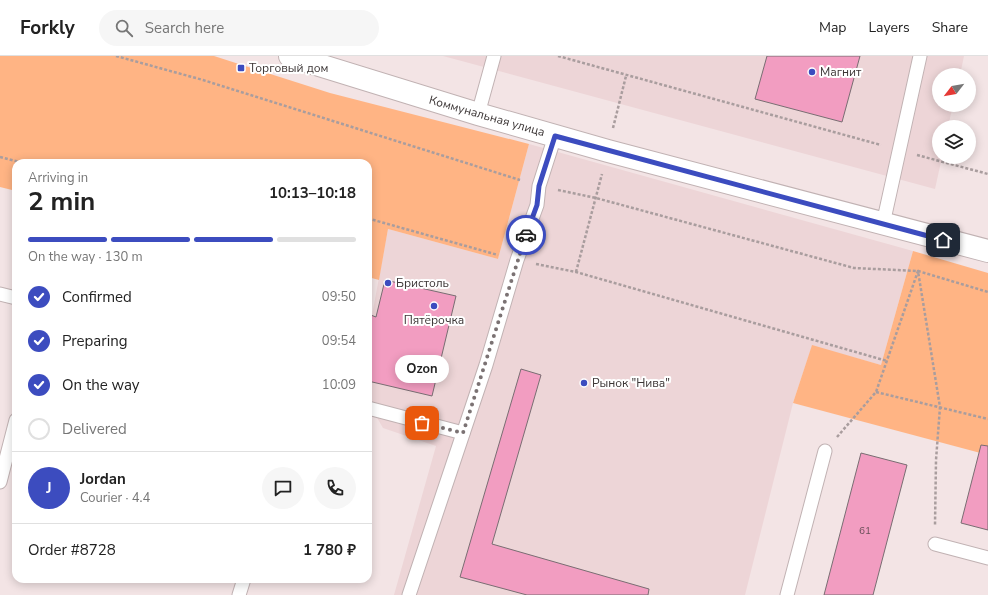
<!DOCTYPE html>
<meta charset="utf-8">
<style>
:root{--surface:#fff;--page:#f6f6f6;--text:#222;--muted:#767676;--line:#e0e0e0;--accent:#3c4cbf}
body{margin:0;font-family:"Nunito Sans",sans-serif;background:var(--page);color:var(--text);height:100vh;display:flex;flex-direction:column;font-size:15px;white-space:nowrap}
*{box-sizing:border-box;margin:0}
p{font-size:13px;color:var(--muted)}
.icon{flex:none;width:22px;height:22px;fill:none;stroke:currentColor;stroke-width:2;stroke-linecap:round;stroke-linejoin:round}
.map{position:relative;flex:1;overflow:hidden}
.side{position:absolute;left:12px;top:103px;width:360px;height:424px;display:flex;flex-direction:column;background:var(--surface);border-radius:12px;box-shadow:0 2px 10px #0003}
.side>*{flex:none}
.needle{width:26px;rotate:239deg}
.tools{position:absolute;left:932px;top:12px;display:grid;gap:8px}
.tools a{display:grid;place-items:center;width:44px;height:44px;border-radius:50%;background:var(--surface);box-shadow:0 2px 10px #0003;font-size:20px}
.pin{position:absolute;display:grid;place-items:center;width:34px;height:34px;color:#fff;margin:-17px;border-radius:8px;box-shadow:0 2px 6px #0006}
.courier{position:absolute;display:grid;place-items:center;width:40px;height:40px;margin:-20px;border:3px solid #3c4cbf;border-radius:50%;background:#fff;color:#222;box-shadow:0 1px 5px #0007}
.bubble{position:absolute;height:28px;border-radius:14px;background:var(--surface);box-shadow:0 2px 10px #0003;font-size:13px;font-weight:700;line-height:28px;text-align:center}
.head em{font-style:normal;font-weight:700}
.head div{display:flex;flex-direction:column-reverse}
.head{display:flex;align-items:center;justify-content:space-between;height:68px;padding:0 16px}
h1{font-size:26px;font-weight:700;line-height:30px}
.bar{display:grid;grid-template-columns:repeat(4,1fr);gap:6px 4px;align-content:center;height:48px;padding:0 16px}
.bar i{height:5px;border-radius:3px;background:var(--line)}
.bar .active{background:var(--accent)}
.bar p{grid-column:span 4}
.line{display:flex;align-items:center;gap:10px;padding:0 16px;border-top:1px solid var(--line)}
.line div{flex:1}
.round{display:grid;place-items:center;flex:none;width:42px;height:42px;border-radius:21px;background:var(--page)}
ol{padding:0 16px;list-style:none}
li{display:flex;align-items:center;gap:12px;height:44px}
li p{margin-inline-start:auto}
li .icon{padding:4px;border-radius:50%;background:var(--accent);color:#fff;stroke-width:4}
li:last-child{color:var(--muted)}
li i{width:22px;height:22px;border:2px solid var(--line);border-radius:50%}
header{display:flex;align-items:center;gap:24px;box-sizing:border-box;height:56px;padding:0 20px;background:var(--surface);border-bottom:1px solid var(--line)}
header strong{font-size:19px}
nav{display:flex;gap:22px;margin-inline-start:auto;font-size:14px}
.search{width:280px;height:36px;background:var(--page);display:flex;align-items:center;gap:10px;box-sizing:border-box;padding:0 14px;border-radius:22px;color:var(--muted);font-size:15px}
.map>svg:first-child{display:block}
</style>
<header>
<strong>Forkly</strong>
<div class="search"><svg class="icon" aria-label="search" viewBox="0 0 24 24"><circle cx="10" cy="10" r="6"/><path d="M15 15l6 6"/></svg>Search here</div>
<nav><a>Map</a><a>Layers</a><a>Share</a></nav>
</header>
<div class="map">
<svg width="988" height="539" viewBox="0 0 988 539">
<rect width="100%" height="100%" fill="#f3e4e5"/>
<g fill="#edd5d7">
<polygon points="443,0 964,0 960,19 939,19 939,49 953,49 948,71 939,71 939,101 942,101 935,133"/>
<polygon points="529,88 913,195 881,309 812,290 793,347 745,539 394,539 436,390 383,372 368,346 368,281 388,173 498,203"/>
</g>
<g fill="#ffb484">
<polygon points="0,0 214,0 330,37 529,88 498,203 388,173 379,224 368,221 368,107 16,107 16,135 0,131"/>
<polygon points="913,195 988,217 988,399 793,347 812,289 881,309"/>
</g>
<g fill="#f29dc1" stroke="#796d72">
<polygon points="767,0 860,0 842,66 755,43"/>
<polygon points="385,224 456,240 432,340 368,325 368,258 376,261"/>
<polygon points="521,313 541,319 492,488 649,533 648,539 527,539 460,521"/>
<polygon points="981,389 988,390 988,474 961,467"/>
<polygon points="861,397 907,409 873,539 824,539"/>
</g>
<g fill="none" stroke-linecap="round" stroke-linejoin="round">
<g stroke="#c1b2b3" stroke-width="15">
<g id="lane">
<polyline points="478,58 494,0"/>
<polyline points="883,168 920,0"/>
<polyline points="0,238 16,242"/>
<polyline points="368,352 463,377"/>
<polyline points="0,426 16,364"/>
<polyline points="935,488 988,502"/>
<polyline points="239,539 244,523"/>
<polyline points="409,539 486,309 517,204 537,149 539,130 555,80"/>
<polyline points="787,539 825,395"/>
</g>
</g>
<g stroke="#c1b2b3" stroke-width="24">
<polyline id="secondary" points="290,0 478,58 608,95 988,195"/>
</g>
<g stroke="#a99d9e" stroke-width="2.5" stroke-dasharray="3 2" stroke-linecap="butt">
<polyline points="116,0 203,24 520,124"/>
<polyline points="558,0 881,89"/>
<polyline points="613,72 626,20"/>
<polyline points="917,99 988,118"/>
<polyline points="0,101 23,107"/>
<polyline points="558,134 596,142 854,212 918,215 988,236"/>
<polyline points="368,164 370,163 498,199"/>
<polyline points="536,208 576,216 887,305"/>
<polyline points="576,216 602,118"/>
<polyline points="876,336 988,363"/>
<polyline points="837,381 876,336 918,215 940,351 936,404 935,469"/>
</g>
<use href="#lane" stroke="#fff" stroke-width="13"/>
<use href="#secondary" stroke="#fff" stroke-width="22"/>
</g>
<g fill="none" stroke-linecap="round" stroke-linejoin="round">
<polyline stroke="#7b7273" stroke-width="4" stroke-dasharray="0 7.2" points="422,367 463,377 526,179"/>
<polyline stroke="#3c4cbf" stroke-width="5" points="526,179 537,149 539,130 555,80 943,184"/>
</g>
<g fill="#3c4cbf" stroke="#fff" stroke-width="1.5">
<rect x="237" y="8" width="8" height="8" rx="2"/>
<circle cx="812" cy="16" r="4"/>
<circle cx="388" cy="227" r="4"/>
<circle cx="434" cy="250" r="4"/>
<circle cx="584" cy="327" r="4"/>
</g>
<g text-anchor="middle" stroke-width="4" stroke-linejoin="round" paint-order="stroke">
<g font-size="10" fill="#694f58">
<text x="865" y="478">61</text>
</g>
<g font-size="12" fill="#3b3535" stroke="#fff" text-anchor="start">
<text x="249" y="16">Торговый дом</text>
<text x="820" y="20">Магнит</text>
<text x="396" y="231">Бристоль</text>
<text x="434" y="268" text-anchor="middle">Пятёрочка</text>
<text x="592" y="331">Рынок "Нива"</text>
</g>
<g font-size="12" fill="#3b3535" stroke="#fff">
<text transform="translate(487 60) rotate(16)" y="4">Коммунальная улица</text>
</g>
</g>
</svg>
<div class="tools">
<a><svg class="needle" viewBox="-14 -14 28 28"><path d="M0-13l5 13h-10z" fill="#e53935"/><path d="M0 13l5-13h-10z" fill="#767676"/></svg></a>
<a><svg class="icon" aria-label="layers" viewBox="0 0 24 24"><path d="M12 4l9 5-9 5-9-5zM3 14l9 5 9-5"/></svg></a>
</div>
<div class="pin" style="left:422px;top:367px;background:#ea580c"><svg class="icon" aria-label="bag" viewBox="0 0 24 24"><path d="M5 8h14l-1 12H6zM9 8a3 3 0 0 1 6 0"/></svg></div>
<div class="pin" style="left:943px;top:184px;background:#1f2937"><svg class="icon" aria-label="home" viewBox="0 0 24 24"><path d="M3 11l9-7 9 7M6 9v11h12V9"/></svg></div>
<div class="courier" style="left:526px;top:179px"><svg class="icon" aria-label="car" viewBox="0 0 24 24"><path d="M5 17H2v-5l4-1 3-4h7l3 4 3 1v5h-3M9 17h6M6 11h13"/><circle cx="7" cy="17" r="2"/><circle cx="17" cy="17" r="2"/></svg></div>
<div class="bubble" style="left:395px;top:299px;width:54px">Ozon</div>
<section class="side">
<div class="head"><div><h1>2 min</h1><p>Arriving in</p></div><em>10:13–10:18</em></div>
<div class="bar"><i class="active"></i><i class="active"></i><i class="active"></i><i></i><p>On the way · 130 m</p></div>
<ol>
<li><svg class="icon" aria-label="check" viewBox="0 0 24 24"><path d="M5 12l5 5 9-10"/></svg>Confirmed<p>09:50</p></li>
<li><svg class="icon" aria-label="check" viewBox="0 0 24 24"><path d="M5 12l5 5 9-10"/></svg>Preparing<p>09:54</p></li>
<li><svg class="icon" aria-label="check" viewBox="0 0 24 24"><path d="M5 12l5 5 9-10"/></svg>On the way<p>10:09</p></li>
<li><i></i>Delivered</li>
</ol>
<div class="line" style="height:72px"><b class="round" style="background:var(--accent);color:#fff">J</b><div><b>Jordan</b><p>Courier · 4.4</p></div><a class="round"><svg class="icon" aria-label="chat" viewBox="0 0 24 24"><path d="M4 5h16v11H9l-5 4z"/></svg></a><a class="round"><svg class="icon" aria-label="phone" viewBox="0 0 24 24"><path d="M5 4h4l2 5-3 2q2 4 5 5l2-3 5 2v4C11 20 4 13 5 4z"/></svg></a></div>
<div class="line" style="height:52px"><div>Order #8728</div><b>1 780 ₽</b></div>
</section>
</div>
